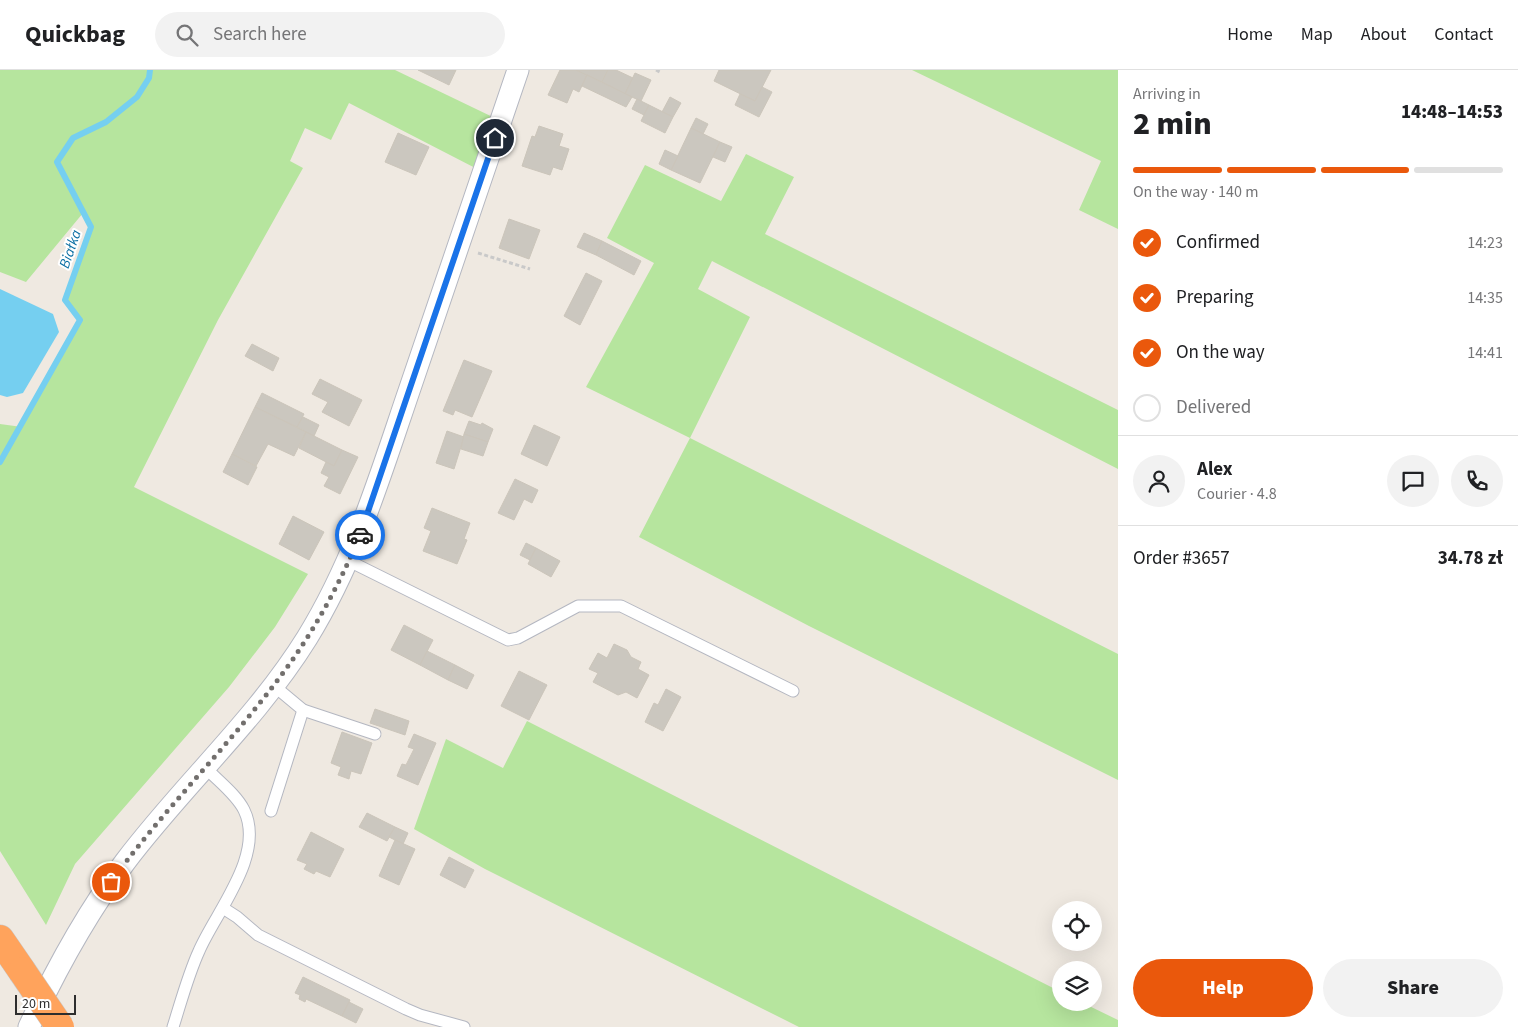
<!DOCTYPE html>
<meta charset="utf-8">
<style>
:root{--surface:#fff;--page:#f2f2f2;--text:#202124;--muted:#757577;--line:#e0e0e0;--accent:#ea580c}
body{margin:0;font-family:"Source Sans 3",sans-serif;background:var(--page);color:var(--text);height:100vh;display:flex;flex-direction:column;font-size:19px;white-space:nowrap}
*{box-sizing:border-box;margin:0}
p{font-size:16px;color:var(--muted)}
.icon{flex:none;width:28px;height:28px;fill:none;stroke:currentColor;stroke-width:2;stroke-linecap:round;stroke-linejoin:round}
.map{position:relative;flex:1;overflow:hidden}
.details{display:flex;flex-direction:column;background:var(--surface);width:400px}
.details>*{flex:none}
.controls{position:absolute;left:1052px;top:831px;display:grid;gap:10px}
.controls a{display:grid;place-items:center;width:50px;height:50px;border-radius:50%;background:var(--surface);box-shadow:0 5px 20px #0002;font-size:25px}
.scale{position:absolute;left:15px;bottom:12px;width:61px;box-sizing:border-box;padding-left:5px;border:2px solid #2e2e2e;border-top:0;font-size:14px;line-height:18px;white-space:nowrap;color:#2e2e2e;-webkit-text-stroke:4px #fff;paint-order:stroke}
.pin{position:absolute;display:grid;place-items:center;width:42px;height:42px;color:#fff;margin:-21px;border:2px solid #fff;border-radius:50%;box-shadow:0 1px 5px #0007}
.courier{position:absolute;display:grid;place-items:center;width:50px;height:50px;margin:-25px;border:4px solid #1a73e8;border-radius:50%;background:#fff;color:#222;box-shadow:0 1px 6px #0007}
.overview em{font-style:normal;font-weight:800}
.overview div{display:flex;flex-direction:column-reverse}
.overview{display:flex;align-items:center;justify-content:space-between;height:85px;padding:0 15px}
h1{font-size:32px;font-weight:800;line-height:38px}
.bar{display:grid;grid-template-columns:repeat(4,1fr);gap:8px 5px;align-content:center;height:60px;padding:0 15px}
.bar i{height:6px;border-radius:4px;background:var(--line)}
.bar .active{background:var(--accent)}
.bar p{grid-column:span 4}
.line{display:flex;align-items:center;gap:12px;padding:0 15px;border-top:1px solid var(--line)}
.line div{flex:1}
.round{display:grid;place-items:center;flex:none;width:52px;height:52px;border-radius:26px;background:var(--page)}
ol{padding:0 15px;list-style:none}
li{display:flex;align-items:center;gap:15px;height:55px}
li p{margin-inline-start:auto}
li .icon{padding:5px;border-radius:50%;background:var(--accent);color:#fff;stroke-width:4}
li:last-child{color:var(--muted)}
li i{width:28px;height:28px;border:2px solid var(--line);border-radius:50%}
.action{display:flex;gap:10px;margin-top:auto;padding:10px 15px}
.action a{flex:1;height:58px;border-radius:30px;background:var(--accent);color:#fff;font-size:20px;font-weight:800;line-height:58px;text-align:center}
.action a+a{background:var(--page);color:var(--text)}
header{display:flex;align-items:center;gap:30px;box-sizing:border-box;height:70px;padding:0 25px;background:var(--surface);border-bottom:1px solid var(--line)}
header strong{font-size:24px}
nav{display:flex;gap:28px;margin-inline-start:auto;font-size:18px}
.search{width:350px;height:45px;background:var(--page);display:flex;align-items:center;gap:12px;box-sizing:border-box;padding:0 18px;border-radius:28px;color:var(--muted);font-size:19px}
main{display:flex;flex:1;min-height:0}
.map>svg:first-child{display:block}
</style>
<header>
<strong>Quickbag</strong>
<div class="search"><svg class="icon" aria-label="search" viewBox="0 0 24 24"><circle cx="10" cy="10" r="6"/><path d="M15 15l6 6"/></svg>Search here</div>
<nav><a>Home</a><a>Map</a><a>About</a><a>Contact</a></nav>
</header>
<main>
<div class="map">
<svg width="1118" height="957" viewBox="0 0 1118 957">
<rect width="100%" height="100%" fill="#efe9e1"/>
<g fill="#b6e59e">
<polygon points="0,0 395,0 501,51 483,102 349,33 331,70 305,58 290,91 303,98 218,250 134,417 308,504 275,557 229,617 75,794 46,855 0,781 0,354 22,357 80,250 65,230 91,157 83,143 26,212 0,202"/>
<polygon points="912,0 1118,0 1118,159 1079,140 1101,91"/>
<polygon points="746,84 794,107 765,164 1118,340 1118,399 712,191 698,219 750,247 690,368 1118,584 1118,710 809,556 639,467 690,368 586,317 654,193 607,168 645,95 721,131"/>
<polygon points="527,651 1061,922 1061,932 1083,933 1118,950 1118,957 799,957 485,799 414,759 446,669 503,698"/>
</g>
<polygon fill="#75cff0" points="0,219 53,244 59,262 23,323 7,327 0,325"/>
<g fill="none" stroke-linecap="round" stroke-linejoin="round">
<polyline stroke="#75cff0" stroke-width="6" points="0,392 80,250 65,230 91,157 57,92 73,68 106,52 137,27 149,8 150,0"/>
</g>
<g fill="#cbc7bf" stroke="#cbc5ba">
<polygon points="418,0 456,0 449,15"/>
<polygon points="560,0 576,0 587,5 579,22 573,19 567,33 548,25"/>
<polygon points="576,0 608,0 602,12"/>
<polygon points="608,0 616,0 633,8 625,24 602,12"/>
<polygon points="719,0 771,0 755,31 714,11"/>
<polygon points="635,3 651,10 641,31 625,24"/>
<polygon points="587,5 632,27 626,37 582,16"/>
<polygon points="762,17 772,22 759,47 735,35 740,24 755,31"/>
<polygon points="670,27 681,33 673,47 662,42"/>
<polygon points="637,29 649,35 644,45 632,39"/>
<polygon points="649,35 673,47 665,63 641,51"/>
<polygon points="696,48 708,54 703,64 691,58"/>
<polygon points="539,56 563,64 559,76 569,79 562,100 553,97 550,105 522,96 532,66 535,67"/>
<polygon points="691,58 720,72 700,113 671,100"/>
<polygon points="398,63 429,77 416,105 385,92"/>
<polygon points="720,72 732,77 725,92 713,87"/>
<polygon points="665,80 678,86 671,100 659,94"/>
<polygon points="509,149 540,160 529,189 499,178"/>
<polygon points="584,163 602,171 596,185 577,177"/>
<polygon points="602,171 641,191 634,205 596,185"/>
<polygon points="586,203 602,211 580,255 564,246"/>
<polygon points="252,274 279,288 273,301 245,286"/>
<polygon points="464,290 492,301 472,347 455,340 453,345 443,341"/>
<polygon points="320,309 362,330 349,356 322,342 328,332 312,324"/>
<polygon points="262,323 304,344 297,357 255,337"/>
<polygon points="255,337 306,362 294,386 268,374 256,396 232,384"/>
<polygon points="303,347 319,355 314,366 297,357"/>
<polygon points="469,351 481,355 482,353 493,359 488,372 464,364"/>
<polygon points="534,355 560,367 547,396 521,384"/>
<polygon points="447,361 464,367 454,399 436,393"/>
<polygon points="306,362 342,380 334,396 299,378"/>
<polygon points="464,364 488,372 483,386 461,379"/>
<polygon points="342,380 358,387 340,424 324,416 329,407 321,403 326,392 334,396"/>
<polygon points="232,384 257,397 248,415 223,402"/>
<polygon points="515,409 538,420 532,433 524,429 514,450 498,443"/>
<polygon points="432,438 470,453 464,469 467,470 457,494 423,481 431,461 424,458"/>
<polygon points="293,446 324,462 309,490 279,474"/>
<polygon points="526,473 536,478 530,490 520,485"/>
<polygon points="536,478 560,491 551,507 528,494"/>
<polygon points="404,555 433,570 420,595 391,580"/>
<polygon points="614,574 627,580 631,587 641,592 638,599 649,605 637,628 626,622 618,625 593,612 598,603 589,599 598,583 607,588"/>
<polygon points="427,581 455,595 448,610 420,595"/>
<polygon points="455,595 474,605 467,619 448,610"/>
<polygon points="519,601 547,615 529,650 501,636"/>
<polygon points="666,619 681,627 663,661 645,652 654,633 658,635"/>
<polygon points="375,639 409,651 405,665 370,653"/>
<polygon points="342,662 372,673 361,704 351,701 349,709 338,705 341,697 331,693"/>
<polygon points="414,664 436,673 418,715 397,706 402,694 406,695 414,679 408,677"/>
<polygon points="367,743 395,757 387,771 359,757"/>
<polygon points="395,757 408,763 403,774 389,767"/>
<polygon points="311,762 344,779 330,807 316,801 314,804 304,799 307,794 297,790"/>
<polygon points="395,770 415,779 399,815 379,806"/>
<polygon points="449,787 474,800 465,818 440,805"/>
<polygon points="303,907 350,930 342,946 306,929 305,932 299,929 300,925 295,923"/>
<polygon points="349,932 363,939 356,953 342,946"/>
</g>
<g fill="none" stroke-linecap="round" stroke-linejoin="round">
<g stroke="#b4b7c1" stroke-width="13">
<g id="service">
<polyline points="349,491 508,570 518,568 578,536 621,536 793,621"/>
<polyline points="303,640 375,664"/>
<polyline points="271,741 303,640 273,615"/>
<polyline points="223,838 237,847 258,865 406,939 420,945 464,957"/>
<path d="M173 957C181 932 188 905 199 881 215 843 266 785 244 740 236 724 218 711 206 698"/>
</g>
</g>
<g stroke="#b4b7c1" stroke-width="23">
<path id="minor" d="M29 957C56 899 86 844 125 792 183 715 256 650 307 568 355 490 380 406 409 321 446 214 482 107 518 0"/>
</g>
<g stroke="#c9c9c9" stroke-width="29">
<polyline id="motorway" points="0,869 22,901"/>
</g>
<g stroke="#c9c9c9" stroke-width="3" stroke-dasharray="4 2.5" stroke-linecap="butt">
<polyline points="656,0 660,2"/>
<polyline points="478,183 530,199"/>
</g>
<use href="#service" stroke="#fff" stroke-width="11"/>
<use href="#minor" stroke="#fff" stroke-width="21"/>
<use href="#motorway" stroke="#ffa35c" stroke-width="28"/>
<g stroke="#c9c9c9" stroke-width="29" stroke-linecap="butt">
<polyline id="motorway-bridge" points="22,901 60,957"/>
</g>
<use href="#motorway-bridge" stroke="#ffa35c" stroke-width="28"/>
</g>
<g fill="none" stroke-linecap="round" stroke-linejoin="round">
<path stroke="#726f6d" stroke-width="5" stroke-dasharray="0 9" d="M111 812C163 740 227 678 280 607 313 563 339 516 360 465"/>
<polyline stroke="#1a73e8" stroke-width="6" points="360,465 495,68"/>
</g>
<g text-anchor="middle" stroke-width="4" stroke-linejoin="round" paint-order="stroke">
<g font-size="15" font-style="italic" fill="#0d6fa3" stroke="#fff">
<text transform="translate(70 179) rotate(-71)" y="5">Białka</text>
</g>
</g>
</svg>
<div class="controls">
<a><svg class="icon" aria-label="locate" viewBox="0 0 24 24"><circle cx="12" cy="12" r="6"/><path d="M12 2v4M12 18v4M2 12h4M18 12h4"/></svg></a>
<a><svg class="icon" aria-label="layers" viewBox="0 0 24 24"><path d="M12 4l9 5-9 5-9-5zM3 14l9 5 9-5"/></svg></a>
</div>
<div class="scale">20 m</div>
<div class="pin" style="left:111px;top:812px;background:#ea580c"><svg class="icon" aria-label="bag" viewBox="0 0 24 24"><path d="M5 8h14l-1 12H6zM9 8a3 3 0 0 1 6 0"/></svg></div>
<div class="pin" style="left:495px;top:68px;background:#1f2937"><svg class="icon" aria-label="home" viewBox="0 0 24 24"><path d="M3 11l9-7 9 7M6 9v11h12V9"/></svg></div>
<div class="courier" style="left:360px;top:465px"><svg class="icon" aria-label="car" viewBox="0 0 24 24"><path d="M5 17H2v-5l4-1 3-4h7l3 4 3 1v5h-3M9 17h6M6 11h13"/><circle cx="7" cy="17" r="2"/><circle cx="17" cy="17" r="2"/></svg></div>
</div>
<section class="details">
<div class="overview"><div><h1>2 min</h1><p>Arriving in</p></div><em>14:48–14:53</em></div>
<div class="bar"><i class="active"></i><i class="active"></i><i class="active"></i><i></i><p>On the way · 140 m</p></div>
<ol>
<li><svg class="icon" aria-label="check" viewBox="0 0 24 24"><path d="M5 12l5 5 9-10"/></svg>Confirmed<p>14:23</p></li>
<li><svg class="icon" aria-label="check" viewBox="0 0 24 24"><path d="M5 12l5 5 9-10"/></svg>Preparing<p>14:35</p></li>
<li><svg class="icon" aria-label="check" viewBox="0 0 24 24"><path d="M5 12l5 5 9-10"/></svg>On the way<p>14:41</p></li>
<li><i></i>Delivered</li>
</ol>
<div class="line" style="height:90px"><a class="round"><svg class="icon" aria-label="person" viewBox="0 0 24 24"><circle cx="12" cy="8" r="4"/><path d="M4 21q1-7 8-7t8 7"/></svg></a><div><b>Alex</b><p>Courier · 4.8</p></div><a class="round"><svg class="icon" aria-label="chat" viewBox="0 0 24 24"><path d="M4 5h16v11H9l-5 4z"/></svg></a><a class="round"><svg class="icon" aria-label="phone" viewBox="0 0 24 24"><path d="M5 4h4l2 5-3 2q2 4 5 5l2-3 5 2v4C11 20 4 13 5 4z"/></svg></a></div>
<div class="line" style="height:65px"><div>Order #3657</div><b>34.78 zł</b></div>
<div class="action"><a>Help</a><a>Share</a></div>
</section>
</main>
